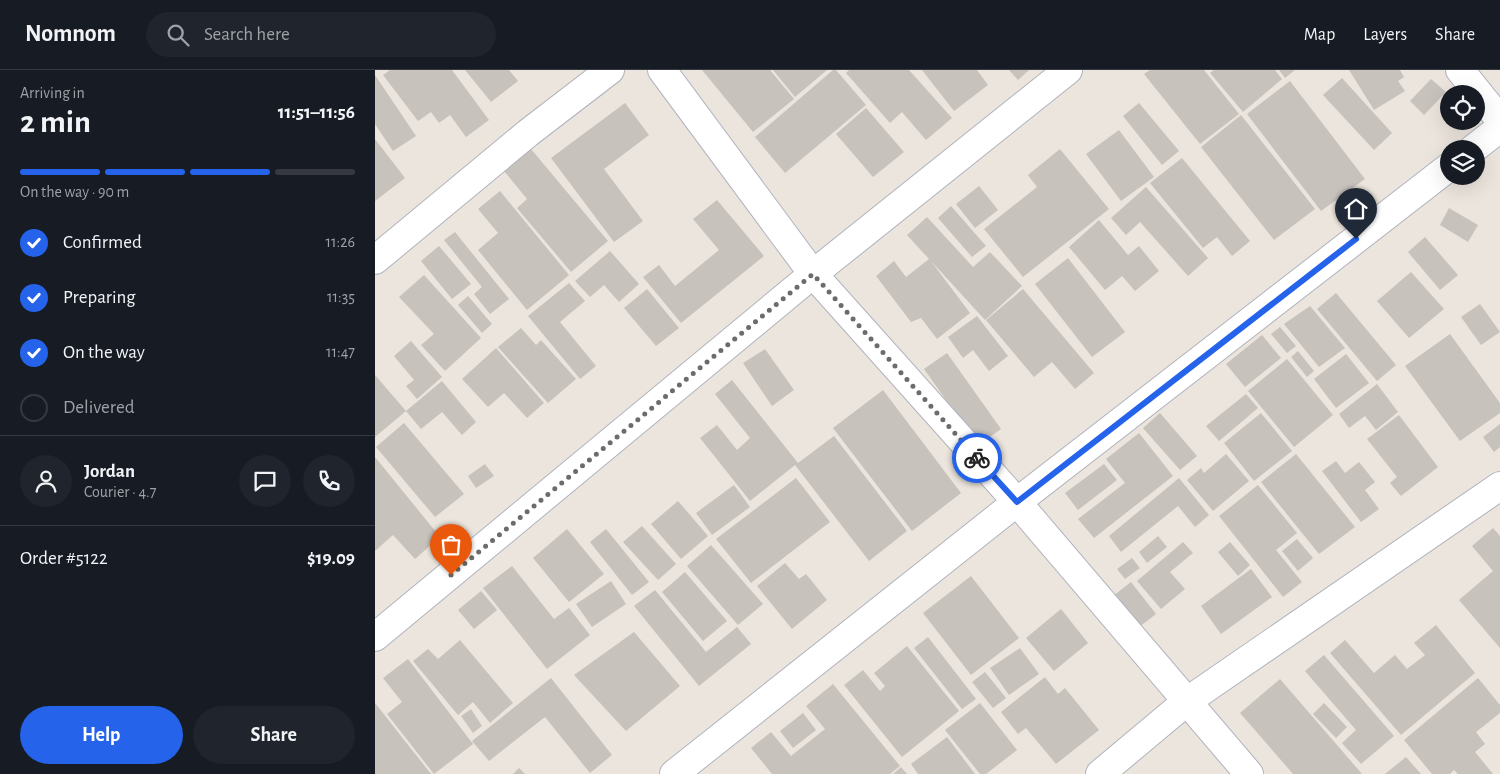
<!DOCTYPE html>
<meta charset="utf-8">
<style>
:root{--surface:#171b24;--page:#20242c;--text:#f1f3f6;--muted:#9ea1a6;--line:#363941;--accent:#2563eb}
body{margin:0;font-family:"Alegreya Sans",sans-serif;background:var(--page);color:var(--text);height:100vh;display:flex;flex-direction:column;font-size:19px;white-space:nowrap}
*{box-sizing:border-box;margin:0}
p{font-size:16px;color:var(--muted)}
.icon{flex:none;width:28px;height:28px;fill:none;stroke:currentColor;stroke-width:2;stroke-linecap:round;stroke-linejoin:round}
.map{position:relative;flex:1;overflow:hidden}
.panel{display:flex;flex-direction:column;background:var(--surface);width:375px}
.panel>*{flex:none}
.controls{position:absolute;left:1065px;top:15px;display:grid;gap:10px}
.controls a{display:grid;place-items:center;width:45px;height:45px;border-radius:50%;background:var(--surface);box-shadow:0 5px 20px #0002;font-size:25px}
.pin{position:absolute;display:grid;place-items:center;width:42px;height:42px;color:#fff;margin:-51px -21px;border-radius:50% 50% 50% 0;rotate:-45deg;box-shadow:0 0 5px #0007}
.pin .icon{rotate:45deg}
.courier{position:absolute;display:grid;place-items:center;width:50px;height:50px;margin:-25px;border:4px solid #2563eb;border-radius:50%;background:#fff;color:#222;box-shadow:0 1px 6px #0007}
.summary em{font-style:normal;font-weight:700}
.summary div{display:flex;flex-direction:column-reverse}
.summary{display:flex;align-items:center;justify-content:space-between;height:85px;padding:0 20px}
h1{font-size:32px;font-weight:700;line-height:38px}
.bar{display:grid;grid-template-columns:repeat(4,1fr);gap:8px 5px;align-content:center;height:60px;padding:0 20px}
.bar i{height:6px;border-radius:4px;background:var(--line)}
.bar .active{background:var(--accent)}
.bar p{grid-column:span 4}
.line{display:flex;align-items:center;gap:12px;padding:0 20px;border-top:1px solid var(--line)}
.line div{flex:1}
.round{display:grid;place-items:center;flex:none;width:52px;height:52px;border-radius:26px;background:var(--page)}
ol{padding:0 20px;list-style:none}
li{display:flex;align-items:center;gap:15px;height:55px}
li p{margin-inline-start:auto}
li .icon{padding:5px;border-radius:50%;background:var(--accent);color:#fff;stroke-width:4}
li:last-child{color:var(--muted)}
li i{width:28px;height:28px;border:2px solid var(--line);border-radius:50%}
.button{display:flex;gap:10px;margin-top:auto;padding:10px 20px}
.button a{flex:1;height:58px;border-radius:30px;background:var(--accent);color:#fff;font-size:20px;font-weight:700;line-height:58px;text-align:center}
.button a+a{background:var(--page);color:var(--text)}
header{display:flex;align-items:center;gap:30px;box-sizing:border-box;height:70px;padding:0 25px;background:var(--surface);border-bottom:1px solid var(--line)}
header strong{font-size:24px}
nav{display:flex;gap:28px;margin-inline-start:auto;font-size:18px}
.search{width:350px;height:45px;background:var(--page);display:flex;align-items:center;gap:12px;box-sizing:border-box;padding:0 18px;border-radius:28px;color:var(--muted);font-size:19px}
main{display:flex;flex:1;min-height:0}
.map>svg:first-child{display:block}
</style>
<header>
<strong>Nomnom</strong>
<div class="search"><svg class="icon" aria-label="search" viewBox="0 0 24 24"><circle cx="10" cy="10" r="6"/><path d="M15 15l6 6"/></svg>Search here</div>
<nav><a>Map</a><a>Layers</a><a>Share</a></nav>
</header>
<main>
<section class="panel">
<div class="summary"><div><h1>2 min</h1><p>Arriving in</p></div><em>11:51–11:56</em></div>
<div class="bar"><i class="active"></i><i class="active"></i><i class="active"></i><i></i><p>On the way · 90 m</p></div>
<ol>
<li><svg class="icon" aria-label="check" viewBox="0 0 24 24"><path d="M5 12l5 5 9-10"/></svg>Confirmed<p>11:26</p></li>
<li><svg class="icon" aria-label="check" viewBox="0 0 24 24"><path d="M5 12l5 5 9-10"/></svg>Preparing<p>11:35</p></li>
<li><svg class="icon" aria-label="check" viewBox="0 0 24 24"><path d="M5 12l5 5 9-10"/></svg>On the way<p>11:47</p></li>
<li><i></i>Delivered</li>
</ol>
<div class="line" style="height:90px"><a class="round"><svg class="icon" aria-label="person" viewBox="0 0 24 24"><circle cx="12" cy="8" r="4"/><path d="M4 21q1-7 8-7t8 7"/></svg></a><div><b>Jordan</b><p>Courier · 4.7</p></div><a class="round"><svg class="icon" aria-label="chat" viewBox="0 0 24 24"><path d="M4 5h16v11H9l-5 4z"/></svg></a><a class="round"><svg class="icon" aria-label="phone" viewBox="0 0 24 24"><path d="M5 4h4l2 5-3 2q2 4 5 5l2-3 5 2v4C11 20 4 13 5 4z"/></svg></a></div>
<div class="line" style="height:65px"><div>Order #5122</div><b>$19.09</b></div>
<div class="button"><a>Help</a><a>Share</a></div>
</section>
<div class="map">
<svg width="1125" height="704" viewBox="0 0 1125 704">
<rect width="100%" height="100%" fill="#ece5dd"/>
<g fill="#c7c2bc">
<polygon points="15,0 77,0 114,50 91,67 75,45 64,53 56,42 43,51 8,5"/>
<polygon points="90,0 134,0 143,11 116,32"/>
<polygon points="327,0 395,0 419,29 378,62"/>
<polygon points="398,0 452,0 420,27"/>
<polygon points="458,0 461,0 491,35 410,103 380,67"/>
<polygon points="474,0 534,0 577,48 551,70 527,42 515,53 471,3"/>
<polygon points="547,0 602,0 613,15 579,41"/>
<polygon points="634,0 654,0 643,10"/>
<polygon points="775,0 829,0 864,44 825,74 769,4"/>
<polygon points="839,0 900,0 907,9 868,42 835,3"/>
<polygon points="904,0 920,0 910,8"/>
<polygon points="974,0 1025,0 1029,7 1023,11 1030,21 999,40"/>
<polygon points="0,5 41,66 18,81 0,54"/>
<polygon points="967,8 1017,63 999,80 948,25"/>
<polygon points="1056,9 1071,22 1049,45 1035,31"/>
<polygon points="915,11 990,109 946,141 872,44"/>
<polygon points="250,33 274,65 229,99 268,151 239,172 176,88"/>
<polygon points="764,33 804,81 787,95 748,46"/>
<polygon points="491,38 529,82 498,107 461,64"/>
<polygon points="866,45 940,139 899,170 826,77"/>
<polygon points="744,60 779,107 746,131 711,84"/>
<polygon points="0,69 30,108 0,131"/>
<polygon points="156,79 233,171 196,202 142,138 152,129 129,101"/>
<polygon points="685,79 734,139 648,207 609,159 662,117 653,105"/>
<polygon points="807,88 875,171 857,186 842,167 828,178 775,113"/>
<polygon points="604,116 623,140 600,158 581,134"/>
<polygon points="771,117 833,188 813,206 765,152 751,165 736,148"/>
<polygon points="125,121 194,205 152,240 103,180 123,163 103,139"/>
<polygon points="342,130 389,186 306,253 268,207 284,195 300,216 344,180 318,149"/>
<polygon points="576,136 611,176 597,187 563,148"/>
<polygon points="1074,138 1103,155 1093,172 1065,155"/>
<polygon points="552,147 598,197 615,182 647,216 610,250 556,191 595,243 562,269 546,248 536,252 501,206 519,191 531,207 554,189 532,165"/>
<polygon points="724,150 753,185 764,176 784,201 760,221 747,206 730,220 694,177"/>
<polygon points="80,162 134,229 115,244 99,224 107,217 69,170"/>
<polygon points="1050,167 1083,205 1065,220 1033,182"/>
<polygon points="64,176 96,214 77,229 46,191"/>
<polygon points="235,181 264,214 244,232 229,215 215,227 200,211"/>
<polygon points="693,188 750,262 717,287 660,214"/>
<polygon points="1036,202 1069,239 1034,268 1002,231"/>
<polygon points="49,205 106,268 70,301 46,275 59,264 24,227"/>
<polygon points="194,213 210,231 185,252 221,296 205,309 153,246"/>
<polygon points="272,219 304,258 281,276 249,238"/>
<polygon points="648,219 719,303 700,319 677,292 659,307 611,250"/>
<polygon points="961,223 1021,295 1002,311 942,239"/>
<polygon points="93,226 117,254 107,263 83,235"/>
<polygon points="1105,234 1125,262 1106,275 1086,247"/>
<polygon points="935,236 970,278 944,297 909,254"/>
<polygon points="602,246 633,286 614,301 598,280 588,288 573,267"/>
<polygon points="905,257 921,276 912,283 896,264"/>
<polygon points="146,258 161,275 166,270 201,309 173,333 123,277"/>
<polygon points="1075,264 1125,333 1125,343 1085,371 1030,296"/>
<polygon points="887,265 906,288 870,317 851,294"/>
<polygon points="36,271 67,307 42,329 31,316 39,310 19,286"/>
<polygon points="121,278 169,333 152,348 129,323 113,337 87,309"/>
<polygon points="390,279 419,320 397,336 368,293"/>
<polygon points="923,281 939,301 932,307 916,287"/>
<polygon points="572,283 626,359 603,375 549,299"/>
<polygon points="971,284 994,313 961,338 939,309"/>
<polygon points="912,289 958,345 919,377 873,321"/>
<polygon points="0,305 31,341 0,367"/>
<polygon points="357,310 423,393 459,366 532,461 494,491 420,395 375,431 325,368 342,355 362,380 375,368 340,324"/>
<polygon points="67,311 101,352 87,365 67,342 46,359 31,341"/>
<polygon points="1002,314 1023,342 1001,360 990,346 974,358 964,344"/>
<polygon points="508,320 586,423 537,461 458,358"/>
<polygon points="871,324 883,338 844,371 831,356"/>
<polygon points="785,343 822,386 805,400 768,358"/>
<polygon points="886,343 917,381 879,411 849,373"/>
<polygon points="1024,345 1063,397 1026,426 1015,413 1022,407 992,369"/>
<polygon points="29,353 89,424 60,447 1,377"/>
<polygon points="1125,354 1125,377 1119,382 1108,367"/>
<polygon points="764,363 798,406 719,468 703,449 750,413 731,389"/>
<polygon points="851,384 874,411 838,441 812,410 826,398 829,403"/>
<polygon points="921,384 980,457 944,484 886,412"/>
<polygon points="0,387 65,467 40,489 18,465 0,481"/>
<polygon points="961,391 970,403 984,392 1000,412 990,420 1004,439 986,452 947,401"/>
<polygon points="110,394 119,406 101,418 93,406"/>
<polygon points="729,394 742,410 703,440 690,423"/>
<polygon points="421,408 455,452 376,513 341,469"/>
<polygon points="804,408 834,445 820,457 803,436 746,482 734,466"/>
<polygon points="359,415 375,437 337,465 321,443"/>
<polygon points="883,415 922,463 901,480 927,512 908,527 844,446"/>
<polygon points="303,431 333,466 306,489 276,454"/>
<polygon points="267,456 301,494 283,510 248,472"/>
<polygon points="1118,458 1125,466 1125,578 1084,530 1118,501 1097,476"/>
<polygon points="192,459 229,504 194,532 158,488"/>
<polygon points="231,459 274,512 257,525 215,472"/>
<polygon points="783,466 792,477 772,493 764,482"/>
<polygon points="922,469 938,488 923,501 907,481"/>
<polygon points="808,472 818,483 795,502 810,519 786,539 762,511"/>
<polygon points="855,472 875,495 863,506 843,482"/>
<polygon points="336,475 388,534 363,555 312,496"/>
<polygon points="757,488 765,498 750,509 742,499"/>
<polygon points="410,493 424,509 431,504 452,530 417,559 382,516"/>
<polygon points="137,496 179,549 194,538 215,565 172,599 108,518"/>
<polygon points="876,499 897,527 846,564 826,536"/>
<polygon points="310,502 352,551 328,571 287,522"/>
<polygon points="596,506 644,568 596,605 548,543"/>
<polygon points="236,511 251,534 217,557 201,534"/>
<polygon points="756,512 781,544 763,558 738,526"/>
<polygon points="280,520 331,582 362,557 376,574 324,616 259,536"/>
<polygon points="106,521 122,540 99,559 83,540"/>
<polygon points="686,539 713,573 679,601 651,568"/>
<polygon points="1061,555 1100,603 1026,665 955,583 970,570 999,603 1020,585 1032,599 1050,585 1039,573"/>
<polygon points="259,562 305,616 251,661 199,605"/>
<polygon points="553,567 601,629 587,639 539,578"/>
<polygon points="85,570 138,633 115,653 98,632 83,645 38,591 53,579 63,589"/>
<polygon points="532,576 584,641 527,687 469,615 488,600 505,621 510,616 499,603"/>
<polygon points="645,578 664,604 634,625 615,598"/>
<polygon points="949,585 1019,666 986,694 967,673 981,660 930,601"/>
<polygon points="33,589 98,674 59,704 12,644 27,632 8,608"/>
<polygon points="610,602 631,628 618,638 597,612"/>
<polygon points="670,607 683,624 690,618 724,660 681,694 651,658 643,664 626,642"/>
<polygon points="176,608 237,685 215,703 170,647 114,691 97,671"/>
<polygon points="1103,608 1125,635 1125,643 1101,662 1110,674 1100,682 1118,704 1083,704 1079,700 1075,704 1057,704 1029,670"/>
<polygon points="905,609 987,704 918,704 865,643"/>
<polygon points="458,614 525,696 515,704 397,704 376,678 396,662 416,686 450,659 431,636"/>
<polygon points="0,633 56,704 0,704"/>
<polygon points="605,633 642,680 611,704 605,704 570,660"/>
<polygon points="949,633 972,657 961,668 938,644"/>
<polygon points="96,639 107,656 98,663 86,646"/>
<polygon points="428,643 441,660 418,678 405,661"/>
<polygon points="572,667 600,704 543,704 536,694"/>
<polygon points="1031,687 1046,704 1010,704"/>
<polygon points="526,697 532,704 518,704"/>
<polygon points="144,698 150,704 138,704"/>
</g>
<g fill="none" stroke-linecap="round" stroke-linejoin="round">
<g stroke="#b0b3bd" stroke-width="30">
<g id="minor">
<polyline points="287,0 438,204 642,432 874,704"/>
<polyline points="1085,0 1125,50"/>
<polyline points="1098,79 1125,58"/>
<polyline points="0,190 153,63 235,0"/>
<polyline points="0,567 438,204 693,0"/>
<polyline points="299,704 642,432 1074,97"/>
<polyline points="725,704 811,632 1125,416"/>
</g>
</g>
<use href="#minor" stroke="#fff" stroke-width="28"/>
</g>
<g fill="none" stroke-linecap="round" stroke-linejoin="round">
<polyline stroke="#6e6b69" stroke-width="5" stroke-dasharray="0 9" points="76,505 438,204 602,388"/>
<polyline stroke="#2563eb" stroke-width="6" points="602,388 642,432 981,169"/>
</g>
</svg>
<div class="controls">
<a><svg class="icon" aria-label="locate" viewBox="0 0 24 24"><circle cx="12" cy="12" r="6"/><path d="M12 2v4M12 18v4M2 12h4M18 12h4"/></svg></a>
<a><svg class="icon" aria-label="layers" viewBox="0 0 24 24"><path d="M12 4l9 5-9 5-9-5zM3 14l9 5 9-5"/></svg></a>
</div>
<div class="pin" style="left:76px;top:505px;background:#ea580c"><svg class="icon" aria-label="bag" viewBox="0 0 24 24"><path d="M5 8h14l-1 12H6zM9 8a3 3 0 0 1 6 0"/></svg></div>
<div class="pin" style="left:981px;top:169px;background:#1f2937"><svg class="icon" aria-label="home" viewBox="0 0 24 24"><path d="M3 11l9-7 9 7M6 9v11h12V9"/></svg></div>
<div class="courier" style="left:602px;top:388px"><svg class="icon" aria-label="bike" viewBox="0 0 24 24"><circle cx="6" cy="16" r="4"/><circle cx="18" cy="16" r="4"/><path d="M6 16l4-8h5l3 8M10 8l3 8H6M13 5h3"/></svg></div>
</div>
</main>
